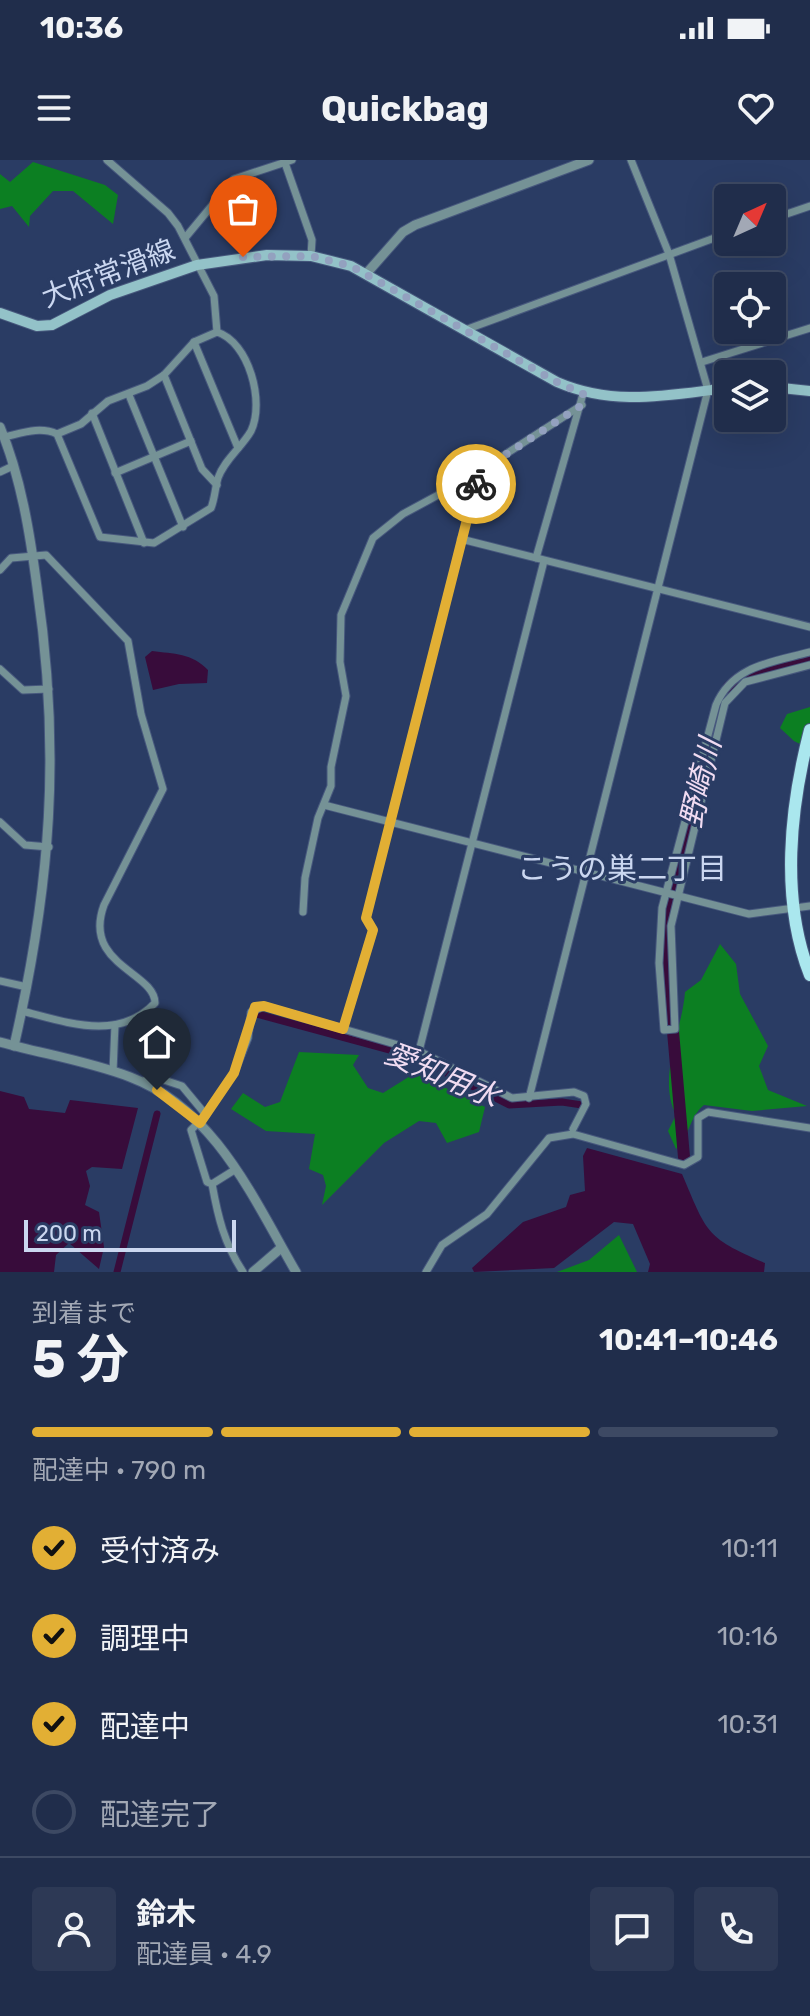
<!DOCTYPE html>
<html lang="ja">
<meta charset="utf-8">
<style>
:root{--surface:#202d4b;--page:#2d3955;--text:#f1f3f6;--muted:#a2a8b5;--line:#3d4963;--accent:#e2af34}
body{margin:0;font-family:Rubik,"Noto Sans JP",sans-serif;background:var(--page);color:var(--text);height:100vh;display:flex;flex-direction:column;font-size:30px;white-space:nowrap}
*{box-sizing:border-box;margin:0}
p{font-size:26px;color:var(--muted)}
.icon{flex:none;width:44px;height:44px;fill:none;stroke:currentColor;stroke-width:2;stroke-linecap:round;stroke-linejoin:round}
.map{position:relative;height:1112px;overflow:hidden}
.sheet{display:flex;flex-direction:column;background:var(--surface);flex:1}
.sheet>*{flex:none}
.needle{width:52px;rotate:44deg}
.buttons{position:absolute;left:714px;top:24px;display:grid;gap:16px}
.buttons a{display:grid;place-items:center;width:72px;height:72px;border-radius:8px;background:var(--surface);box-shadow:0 8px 32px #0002,0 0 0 2px var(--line);font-size:40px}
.scale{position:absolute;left:24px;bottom:20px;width:212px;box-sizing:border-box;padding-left:8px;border:4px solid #cbd7f0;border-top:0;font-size:22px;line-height:28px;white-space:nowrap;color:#cbd7f0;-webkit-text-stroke:6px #2a3c64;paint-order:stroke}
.pin{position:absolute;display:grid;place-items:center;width:68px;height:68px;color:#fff;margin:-82px -34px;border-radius:50% 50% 50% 0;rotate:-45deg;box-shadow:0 0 8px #0007}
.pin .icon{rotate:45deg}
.courier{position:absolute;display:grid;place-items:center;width:80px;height:80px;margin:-40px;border:6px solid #e2af34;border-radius:50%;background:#fff;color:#222;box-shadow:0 2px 10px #0007}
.head em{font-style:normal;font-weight:700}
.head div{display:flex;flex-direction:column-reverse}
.head{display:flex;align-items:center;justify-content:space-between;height:136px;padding:0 32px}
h1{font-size:52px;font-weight:700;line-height:60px}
.bar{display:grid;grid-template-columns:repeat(4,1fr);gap:12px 8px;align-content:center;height:96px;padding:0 32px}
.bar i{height:10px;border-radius:6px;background:var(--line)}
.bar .current{background:var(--accent)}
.bar p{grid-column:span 4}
.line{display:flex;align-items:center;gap:20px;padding:0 32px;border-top:2px solid var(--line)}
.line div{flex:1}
.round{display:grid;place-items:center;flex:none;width:84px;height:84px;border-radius:8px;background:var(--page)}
ol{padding:0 32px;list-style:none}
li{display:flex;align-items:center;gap:24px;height:88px}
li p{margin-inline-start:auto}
li .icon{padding:8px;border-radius:50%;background:var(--accent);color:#111;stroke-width:4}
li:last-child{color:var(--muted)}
li i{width:44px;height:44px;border:4px solid var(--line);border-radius:50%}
.status{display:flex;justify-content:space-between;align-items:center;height:56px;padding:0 40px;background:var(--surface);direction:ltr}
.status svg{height:22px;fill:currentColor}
header{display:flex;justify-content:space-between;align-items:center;height:104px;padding:0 32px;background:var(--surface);font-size:36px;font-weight:700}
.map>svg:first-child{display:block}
</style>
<div class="status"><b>10:36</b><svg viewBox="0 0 49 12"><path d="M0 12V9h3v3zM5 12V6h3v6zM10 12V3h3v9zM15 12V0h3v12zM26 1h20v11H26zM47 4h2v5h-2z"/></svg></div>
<header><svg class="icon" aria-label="menu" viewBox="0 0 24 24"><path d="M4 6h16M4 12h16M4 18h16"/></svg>Quickbag<svg class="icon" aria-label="heart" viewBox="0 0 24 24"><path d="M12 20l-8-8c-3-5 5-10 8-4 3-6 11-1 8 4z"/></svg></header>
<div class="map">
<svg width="810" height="1112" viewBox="0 0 810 1112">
<rect width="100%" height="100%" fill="#2a3c64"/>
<g fill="#0c7f22">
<polygon points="33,2 105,25 118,35 113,64 73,31 53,31 30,56 29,67 12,46 0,49 0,14 10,22"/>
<polygon points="810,547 810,589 794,581 780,568 787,554"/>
<path d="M720 784 736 804 740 834 768 886 759 906 768 930 807 946 752 951 704 945C689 957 690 976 676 989L668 971 676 955C657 917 682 872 685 832L701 820Z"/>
<polygon points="299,892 359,895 353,905 368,928 383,933 415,913 485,947 479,972 447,983 436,963 419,961 384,983 322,1045 326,1026 323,1015 309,1009 315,974 266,971 231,949 243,933 265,947 280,942"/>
<polygon points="619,1075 637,1112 557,1112 589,1100"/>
</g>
<g fill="#380c3b">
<path d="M152 491C174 494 192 493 208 510L207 523 179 524 153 530 145 497Z"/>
<polygon points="0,931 24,937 29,949 65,953 70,940 138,948 122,1009 92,1007 86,1011 90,1026 85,1045 99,1052 104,1087 99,1109 69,1083 56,1095 54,1112 0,1112"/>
<path d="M587 988 682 1014C707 1072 704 1077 765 1103L764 1112H648L650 1104 633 1064 614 1062 554 1108 474 1112 472 1108 523 1062 566 1047 570 1035 585 1031 583 996Z"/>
</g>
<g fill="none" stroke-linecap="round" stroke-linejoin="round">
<g stroke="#380c3b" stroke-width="7">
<polyline points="257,854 412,896 509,945 562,942 582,945"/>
<polyline points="117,1112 157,954"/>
</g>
<polyline stroke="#380c3b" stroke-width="12" points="684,997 665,780 668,752 720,545 729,527 738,519 810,497"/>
<g stroke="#47587d" stroke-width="9">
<g id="minor">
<polyline points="107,0 168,53 178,66 214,136 217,172"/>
<polyline points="285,3 312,80 311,96"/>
<polyline points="772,59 810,46"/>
<polyline points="185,78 234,19 292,0"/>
<polyline points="465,170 728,73"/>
<polyline points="194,182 238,288"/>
<polyline points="702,202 810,168"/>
<polyline points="164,215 202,309 217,325"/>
<polyline points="129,235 183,367"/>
<polyline points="92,253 144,383"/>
<path d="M4 277C22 273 40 266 57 274L81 264 108 241 147 226 164 215 194 182 217 172C249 182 265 242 251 271 242 287 224 300 218 318 215 328 215 338 211 348L154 383 100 377 57 274"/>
<polyline points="0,312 13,306"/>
<polyline points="115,313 191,281"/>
<polyline points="461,379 810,467"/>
<polyline points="536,398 583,234"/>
<path d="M0 410 11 398 46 395 128 481 141 554 163 629 104 745C82 805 155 812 155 843 118 882 66 862 22 851"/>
<path d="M810 492C773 502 733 505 716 545L662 748 659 803 664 870 675 869 671 766 725 543 745 522 810 505"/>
<polyline points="0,509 23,530 49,529"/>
<polyline points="324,645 749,754 810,746"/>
<polyline points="0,662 25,685 49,687"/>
<polyline points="303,752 305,718 318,658 331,626 331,607 346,536 340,502 341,455 373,378 403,354 464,321 582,245"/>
<polyline points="0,821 27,827"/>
<polyline points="343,869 373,770 366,758 479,312"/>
<polyline points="419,891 544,401"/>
<polyline points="113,911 115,865"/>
<polyline points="143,922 152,916 182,926 206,955"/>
<polyline points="529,938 708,230 669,94 631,0"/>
<polyline points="200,963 234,913 248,878 251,852 264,846 419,891 512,938 574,932 584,936 586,944 573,969"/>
<path d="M195 966 191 970 207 1022 212 1024C218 1057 224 1083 243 1112"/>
<polyline points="212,1024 236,1009"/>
<polyline points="426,1112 442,1085 487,1054 549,978 573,974 684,1005 698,997 698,958 708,952 810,968"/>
</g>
</g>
<g stroke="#47587d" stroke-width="11">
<g id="tertiary">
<polyline points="366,114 403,72 415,65 589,0"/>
<path d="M0 267C21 317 30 374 37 427 61 591 51 725 14 886"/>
<path d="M0 882C43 894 88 901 130 917 215 949 253 1038 296 1112"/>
<polyline points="253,1112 281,1088"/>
</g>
</g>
<g stroke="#47587d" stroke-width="12">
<g id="secondary">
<path d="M0 153 37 166 52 165 110 135 197 105 267 95 311 96 351 106 557 222C615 247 667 235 728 228"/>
<polyline points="772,227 810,231"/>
</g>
</g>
<g stroke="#47587d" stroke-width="14">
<path id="primary" d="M810 570C790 647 780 739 810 815"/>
</g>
<use href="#minor" stroke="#759296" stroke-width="7"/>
<use href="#tertiary" stroke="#759296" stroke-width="9"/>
<use href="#secondary" stroke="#93c2c8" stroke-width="10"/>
<use href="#primary" stroke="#aae7ee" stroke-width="12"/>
</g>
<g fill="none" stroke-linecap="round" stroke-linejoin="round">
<polyline stroke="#93a1bf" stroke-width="8" stroke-dasharray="0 14.4" points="243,97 311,96 351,106 557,222 583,234 582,245 479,312 476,324"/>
<polyline stroke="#e2af34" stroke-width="10" points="157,930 200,963 234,913 255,847 264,846 343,869 373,770 366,758 476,324"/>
</g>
<g text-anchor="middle" stroke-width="6" stroke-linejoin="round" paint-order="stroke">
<g font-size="28" fill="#cbd7f0" stroke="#2a3c64">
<text transform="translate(108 113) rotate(-21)" y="10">大府常滑線</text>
</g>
<g font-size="30" font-style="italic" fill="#f0dbf1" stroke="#2a3c64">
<text transform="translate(701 623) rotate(-77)" y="10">野崎川</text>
<text transform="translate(442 915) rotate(23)" y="10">愛知用水</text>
</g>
<g font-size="30" fill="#cbd7f0" stroke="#2a3c64">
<text x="622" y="719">こうの巣二丁目</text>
</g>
</g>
</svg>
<div class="buttons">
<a><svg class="needle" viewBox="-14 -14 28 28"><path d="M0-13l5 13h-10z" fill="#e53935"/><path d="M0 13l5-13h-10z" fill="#a2a8b5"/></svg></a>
<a><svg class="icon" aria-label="locate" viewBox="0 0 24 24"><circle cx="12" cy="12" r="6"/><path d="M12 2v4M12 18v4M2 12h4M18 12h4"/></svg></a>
<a><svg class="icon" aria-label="layers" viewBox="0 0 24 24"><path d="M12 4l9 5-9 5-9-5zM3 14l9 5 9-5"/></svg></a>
</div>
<div class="scale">200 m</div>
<div class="pin" style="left:243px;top:97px;background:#ea580c"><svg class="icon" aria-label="bag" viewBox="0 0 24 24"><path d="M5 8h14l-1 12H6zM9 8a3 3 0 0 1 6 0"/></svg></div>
<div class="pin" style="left:157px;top:930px;background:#1f2937"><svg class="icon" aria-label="home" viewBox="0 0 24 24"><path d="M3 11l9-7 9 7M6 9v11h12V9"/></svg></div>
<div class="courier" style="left:476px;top:324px"><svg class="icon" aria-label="bike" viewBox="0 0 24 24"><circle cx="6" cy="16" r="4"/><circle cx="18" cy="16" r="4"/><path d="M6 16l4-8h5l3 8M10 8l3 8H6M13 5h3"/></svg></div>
</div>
<section class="sheet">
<div class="head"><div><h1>5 分</h1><p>到着まで</p></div><em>10:41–10:46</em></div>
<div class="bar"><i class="current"></i><i class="current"></i><i class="current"></i><i></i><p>配達中 · 790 m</p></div>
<ol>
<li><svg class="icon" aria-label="check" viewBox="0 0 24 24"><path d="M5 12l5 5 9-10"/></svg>受付済み<p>10:11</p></li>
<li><svg class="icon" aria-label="check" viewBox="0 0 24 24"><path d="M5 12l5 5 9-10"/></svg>調理中<p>10:16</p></li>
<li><svg class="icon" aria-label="check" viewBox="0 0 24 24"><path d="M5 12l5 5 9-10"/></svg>配達中<p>10:31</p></li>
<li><i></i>配達完了</li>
</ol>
<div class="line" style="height:144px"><a class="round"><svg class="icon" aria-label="person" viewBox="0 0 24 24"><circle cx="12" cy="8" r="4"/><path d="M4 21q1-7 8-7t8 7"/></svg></a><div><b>鈴木</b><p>配達員 · 4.9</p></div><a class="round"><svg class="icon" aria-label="chat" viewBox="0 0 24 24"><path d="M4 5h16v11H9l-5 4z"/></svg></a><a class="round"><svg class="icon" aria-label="phone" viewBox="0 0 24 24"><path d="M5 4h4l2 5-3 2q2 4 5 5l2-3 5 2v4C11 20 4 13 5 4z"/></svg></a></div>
</section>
